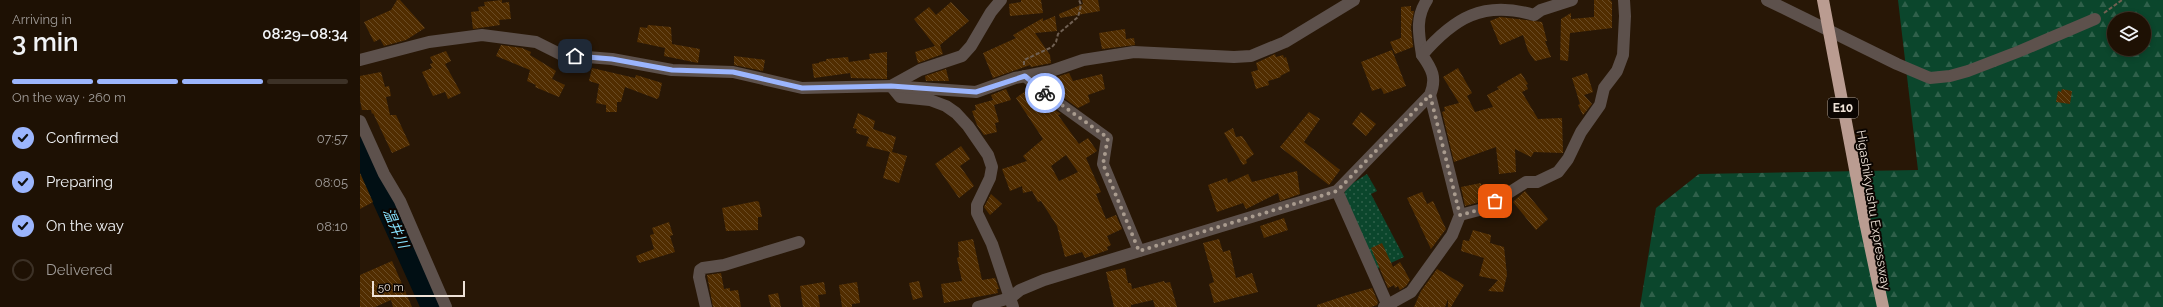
<!DOCTYPE html>
<meta charset="utf-8">
<style>
:root{--surface:#1e1104;--page:#261a0e;--text:#f1f3f6;--muted:#a19d9a;--line:#3c3126;--accent:#9bb5fd}
body{margin:0;font-family:Raleway,"Noto Sans JP",sans-serif;background:var(--page);color:var(--text);height:100vh;display:flex;flex-direction:column;font-size:15px;white-space:nowrap}
*{box-sizing:border-box;margin:0}
p{font-size:13px;color:var(--muted)}
.icon{flex:none;width:22px;height:22px;fill:none;stroke:currentColor;stroke-width:2;stroke-linecap:round;stroke-linejoin:round}
.map{position:relative;flex:1;overflow:hidden}
.sheet{display:flex;flex-direction:column;background:var(--surface);width:360px}
.sheet>*{flex:none}
.fabs{position:absolute;left:1747px;top:12px;display:grid;gap:8px}
.fabs a{display:grid;place-items:center;width:44px;height:44px;border-radius:50%;background:var(--surface);box-shadow:0 2px 6px #0003,0 0 0 1px var(--line);font-size:20px}
.scale{position:absolute;left:12px;bottom:10px;width:93px;box-sizing:border-box;padding-left:4px;border:2px solid #eee2d7;border-top:0;font-size:11px;line-height:14px;white-space:nowrap;color:#eee2d7;-webkit-text-stroke:3px #0b0501;paint-order:stroke}
.pin{position:absolute;display:grid;place-items:center;width:34px;height:34px;color:#fff;margin:-17px;border-radius:8px;box-shadow:0 2px 6px #0006}
.courier{position:absolute;display:grid;place-items:center;width:40px;height:40px;margin:-20px;border:3px solid #9bb5fd;border-radius:50%;background:#fff;color:#222;box-shadow:0 1px 5px #0007}
.overview em{font-style:normal;font-weight:600}
.overview div{display:flex;flex-direction:column-reverse}
.overview{display:flex;align-items:center;justify-content:space-between;height:68px;padding:0 12px}
h1{font-size:26px;font-weight:600;line-height:30px}
.bar{display:grid;grid-template-columns:repeat(4,1fr);gap:6px 4px;align-content:center;height:48px;padding:0 12px}
.bar i{height:5px;border-radius:3px;background:var(--line)}
.bar .selected{background:var(--accent)}
.bar p{grid-column:span 4}
ol{padding:0 12px;list-style:none}
li{display:flex;align-items:center;gap:12px;height:44px}
li p{margin-inline-start:auto}
li .icon{padding:4px;border-radius:50%;background:var(--accent);color:#111;stroke-width:4}
li:last-child{color:var(--muted)}
li i{width:22px;height:22px;border:2px solid var(--line);border-radius:50%}
main{display:flex;flex:1;min-height:0}
.map>svg:first-child{display:block}
</style>
<main>
<section class="sheet">
<div class="overview"><div><h1>3 min</h1><p>Arriving in</p></div><em>08:29–08:34</em></div>
<div class="bar"><i class="selected"></i><i class="selected"></i><i class="selected"></i><i></i><p>On the way · 260 m</p></div>
<ol>
<li><svg class="icon" aria-label="check" viewBox="0 0 24 24"><path d="M5 12l5 5 9-10"/></svg>Confirmed<p>07:57</p></li>
<li><svg class="icon" aria-label="check" viewBox="0 0 24 24"><path d="M5 12l5 5 9-10"/></svg>Preparing<p>08:05</p></li>
<li><svg class="icon" aria-label="check" viewBox="0 0 24 24"><path d="M5 12l5 5 9-10"/></svg>On the way<p>08:10</p></li>
<li><i></i>Delivered</li>
</ol>
</section>
<div class="map">
<svg width="1803" height="307" viewBox="0 0 1803 307">
<defs>
<pattern id="forest-firs" width="22" height="20" patternUnits="userSpaceOnUse"><rect width="22" height="20" fill="#0b462c"/><path d="M5 1l3.5 6h-7zM16 11l3.5 6h-7z" fill="#2f604a"/></pattern>
<pattern id="park-dots" width="8" height="8" patternUnits="userSpaceOnUse"><rect width="8" height="8" fill="#0b462c"/><path d="M2 2h.1M6 6h.1" fill="none" stroke="#2f604a" stroke-width="1.8" stroke-linecap="round"/></pattern>
<pattern id="building-back-hatch" width="6" height="6" patternUnits="userSpaceOnUse"><rect width="6" height="6" fill="#512d00"/><path d="M-1 5l2 2M0 0l6 6M5-1l2 2" fill="none" stroke="#6a4b24"/></pattern>
</defs>
<rect width="100%" height="100%" fill="#281706"/>
<path fill="url(#forest-firs)" fill-rule="evenodd" d="M1538 0H1803V307H1280L1296 208 1339 174 1558 170ZM1754 19H1784V49H1754Z"/>
<polygon fill="url(#park-dots)" points="1007,174 1017,191 1011,194 1044,257 1015,270 984,197 985,188"/>
<g fill="none" stroke-linecap="round" stroke-linejoin="round">
<polyline stroke="#010f14" stroke-width="22" points="0,148 72,307"/>
</g>
<g fill="url(#building-back-hatch)" fill-rule="evenodd">
<polygon points="37,0 40,0 65,28 46,40 24,46 20,39 14,42 4,22 31,10"/>
<polygon points="142,0 142,3 149,2 151,19 139,20 140,25 113,29 111,12 119,11 118,7 125,6 124,2"/>
<polygon points="661,0 681,0 683,13 650,16 649,4 661,2"/>
<polygon points="722,0 738,0 740,11 700,18 699,14 723,4"/>
<polygon points="1234,0 1250,0 1252,2 1252,28 1210,33 1208,61 1200,60 1201,19 1211,13 1211,19 1234,17"/>
<polygon points="591,2 609,21 580,45 583,54 558,63 555,52 575,46 554,19 569,7 576,15"/>
<polygon points="1051,6 1051,11 1054,11 1051,27 1053,47 1035,54 1030,42 1041,38 1041,7"/>
<polygon points="695,16 697,31 675,33 690,55 691,63 671,67 670,65 633,78 623,53 656,38 653,35 683,18 683,21"/>
<polygon points="1140,17 1182,22 1187,41 1185,41 1191,57 1175,61 1168,51 1163,35 1140,45 1130,21"/>
<polygon points="288,25 311,27 312,44 340,49 338,63 304,56 305,48 277,42 280,27 287,28"/>
<polygon points="765,29 766,39 774,38 775,45 742,49 739,33"/>
<polygon points="141,45 162,48 171,52 170,55 196,71 192,79 205,85 199,97 175,87 176,85 167,81 170,70 136,56"/>
<polygon points="1032,50 1046,86 1024,94 1021,88 1012,91 1001,62"/>
<polygon points="86,51 91,61 85,64 101,93 88,99 85,92 73,96 62,72 72,68 70,64 73,63 70,57"/>
<polygon points="527,52 527,79 491,78 490,73 454,78 452,64 459,63 459,62 466,61 466,59 488,57 489,62 510,59 509,54"/>
<polygon points="915,54 916,57 923,55 924,58 926,57 930,71 920,76 921,77 908,81 909,85 896,89 891,72 898,70 896,63"/>
<polygon points="374,56 405,60 403,71 374,65"/>
<polygon points="232,68 275,78 276,75 302,83 299,97 297,99 265,87 261,102 257,102 257,112 246,112 246,105 236,103 239,84 229,81"/>
<polygon points="1098,68 1112,93 1107,96 1115,112 1133,107 1127,95 1139,89 1137,87 1161,73 1168,84 1166,85 1168,89 1162,92 1178,119 1202,118 1203,153 1174,152 1171,157 1155,149 1156,172 1139,174 1136,147 1094,162 1082,112 1085,111 1084,107 1099,103 1083,77"/>
<polygon points="586,69 589,81 566,81 565,76"/>
<polygon points="21,72 25,87 29,86 31,96 26,97 30,115 36,115 50,145 32,153 13,113 12,114 11,110 2,110 0,100 0,76"/>
<polygon points="709,73 713,81 742,74 745,89 728,95 730,102 718,108 694,91 690,79"/>
<polygon points="1227,73 1233,92 1224,95 1232,104 1223,115 1218,105 1220,104 1212,78"/>
<polygon points="646,89 651,100 634,105 639,122 635,123 637,132 624,135 617,125 612,111 616,110 615,105 633,100 631,95"/>
<polygon points="1702,89 1712,91 1710,104 1696,102 1698,91 1701,92"/>
<path d="M667 90 680 106 685 103 701 114 698 115 719 144 728 138 737 151 726 158 741 192 736 194 746 219 756 215 762 229 747 236 751 245 747 247 748 250 725 258 722 252 705 257 697 226 681 201 678 202 672 191 663 193 662 186 650 191 642 169 667 161 663 156 683 139 656 98ZM706 155 718 172 699 181 691 166Z"/>
<polygon points="949,112 960,119 944,142 980,170 969,185 920,147"/>
<polygon points="1001,112 1016,124 1006,136 992,124"/>
<polygon points="498,113 515,121 513,129 536,137 532,152 547,156 539,183 523,178 530,152 506,146 509,137 496,133 497,129 493,128"/>
<polygon points="873,128 876,137 882,136 894,154 886,160 887,163 883,165 864,133"/>
<polygon points="601,146 610,159 600,166 614,186 599,198 575,164"/>
<polygon points="937,171 940,194 920,201 918,193 886,209 883,203 857,212 848,185 867,178 868,183 888,174 892,182"/>
<polygon points="0,173 13,202 0,209"/>
<polygon points="1121,183 1122,189 1129,188 1131,195 1120,202 1105,206 1101,187"/>
<polygon points="1165,191 1188,219 1176,230 1153,202"/>
<polygon points="1062,192 1067,204 1073,201 1086,229 1071,249 1047,198"/>
<polygon points="631,194 642,204 630,215 624,207"/>
<polygon points="397,201 399,202 402,217 398,217 398,230 366,231 362,208"/>
<polygon points="924,218 928,230 904,238 900,226"/>
<polygon points="309,222 313,235 310,236 315,252 279,263 276,256 294,249 290,235 294,234 292,228"/>
<polygon points="1113,230 1131,235 1130,243 1144,247 1147,275 1143,292 1128,291 1138,280 1119,276 1124,258 1101,251 1103,240 1109,241"/>
<polygon points="613,239 622,280 635,278 639,289 637,289 638,293 584,303 581,284 602,281 597,258 599,257 598,242"/>
<polygon points="859,239 863,252 870,250 876,278 892,273 898,292 854,303 849,284 854,282 843,243"/>
<polygon points="1022,243 1033,267 1040,262 1050,280 1046,286 1040,290 1038,286 1035,288 1034,285 1028,288 1011,248"/>
<polygon points="32,261 52,307 33,307 31,300 15,307 0,307 0,275"/>
<polygon points="765,268 768,283 771,283 772,289 804,281 805,283 810,282 817,307 795,307 793,300 771,305 771,307 754,307 746,272"/>
<polygon points="1077,269 1104,285 1091,307 1088,307 1088,299 1085,307 1054,307 1061,291"/>
<polygon points="361,273 364,289 370,288 370,291 378,290 381,307 353,307 347,275"/>
<polygon points="559,281 563,297 553,300 549,283"/>
<polygon points="464,282 466,294 458,295 460,307 443,307 440,286"/>
<polygon points="497,282 500,303 492,304 492,307 482,307 479,285"/>
<polygon points="1012,288 1018,302 1017,305 1011,307 957,307 957,305 984,296"/>
<polygon points="418,293 421,307 411,307 408,295"/>
</g>
<g fill="none" stroke-linecap="round" stroke-linejoin="round">
<g stroke="#706052" stroke-width="2" stroke-dasharray="4 2" stroke-linecap="butt">
<polyline points="1744,13 1762,0"/>
<polyline points="664,65 664,60 692,47 696,42 698,34 718,17 721,5 719,0"/>
</g>
<g stroke="#5d514c" stroke-width="12">
<polyline points="641,0 631,12 611,46 602,56 560,70 531,86 540,97 570,100 586,106 596,113 608,126 628,155 632,167 630,178 617,205 617,213 632,244 653,307"/>
<polyline points="1407,0 1537,64 1570,78 1590,76 1608,71 1660,51 1735,19"/>
<path d="M1062 55C1059 35 1055 18 1067 0"/>
<polyline points="0,60 69,42 122,35 176,42 202,55 252,59 312,70 373,72 442,88 531,86 616,92 655,78 691,71 723,60 774,52 874,57 891,56 925,42 994,0"/>
<polyline points="665,76 686,94 747,138 743,164 779,251"/>
<polyline points="0,121 24,174 40,201 86,307"/>
<polyline points="977,191 1028,306 1031,307"/>
<polyline points="1100,215 1123,209 1166,182 1177,182 1198,172 1208,159 1221,132 1240,105 1244,88 1257,71 1263,55 1265,16 1264,0"/>
<polyline points="346,307 339,277 340,270 343,268 364,265 439,242"/>
<path d="M618 307 650 298 660 290 684 280 977 191 1070 95C1077 78 1072 69 1062 55 1094 18 1123 0 1174 15L1181 10 1212 0"/>
<polyline points="1024,307 1051,292 1092,235 1100,215 1070,95"/>
</g>
<polyline stroke="#ba9c91" stroke-width="12" points="1504,217 1523,307"/>
<polyline stroke="#ba9c91" stroke-width="12" points="1463,0 1504,217"/>
</g>
<g fill="none" stroke-linecap="round" stroke-linejoin="round">
<polyline stroke="#a99b8e" stroke-width="4" stroke-dasharray="0 7.2" points="685,93 748,138 743,164 779,251 977,191 1070,95 1100,215 1123,209 1135,201"/>
<polyline stroke="#9bb5fd" stroke-width="5" points="215,56 252,59 312,70 373,72 442,88 531,86 616,92 665,76 685,93"/>
</g>
<g text-anchor="middle" stroke-width="4" stroke-linejoin="round" paint-order="stroke">
<rect fill="#0b0501" stroke="#aaa097" stroke-width="1" x="1468" y="98" width="30" height="20" rx="3"/>
<g font-size="12" font-weight="bold" fill="#eee2d7">
<text x="1483" y="112">E10</text>
</g>
<g font-size="13" fill="#eee2d7" stroke="#0b0501">
<text transform="translate(1514 210) rotate(81)" y="5">Higashikyushu Expressway</text>
</g>
<g font-size="14" font-style="italic" fill="#85dffb" stroke="#0b0501">
<text transform="translate(36 228) rotate(66)" y="5">温井川</text>
</g>
</g>
</svg>
<div class="fabs">
<a><svg class="icon" aria-label="layers" viewBox="0 0 24 24"><path d="M12 4l9 5-9 5-9-5zM3 14l9 5 9-5"/></svg></a>
</div>
<div class="scale">50 m</div>
<div class="pin" style="left:1135px;top:201px;background:#ea580c"><svg class="icon" aria-label="bag" viewBox="0 0 24 24"><path d="M5 8h14l-1 12H6zM9 8a3 3 0 0 1 6 0"/></svg></div>
<div class="pin" style="left:215px;top:56px;background:#1f2937"><svg class="icon" aria-label="home" viewBox="0 0 24 24"><path d="M3 11l9-7 9 7M6 9v11h12V9"/></svg></div>
<div class="courier" style="left:685px;top:93px"><svg class="icon" aria-label="bike" viewBox="0 0 24 24"><circle cx="6" cy="16" r="4"/><circle cx="18" cy="16" r="4"/><path d="M6 16l4-8h5l3 8M10 8l3 8H6M13 5h3"/></svg></div>
</div>
</main>
